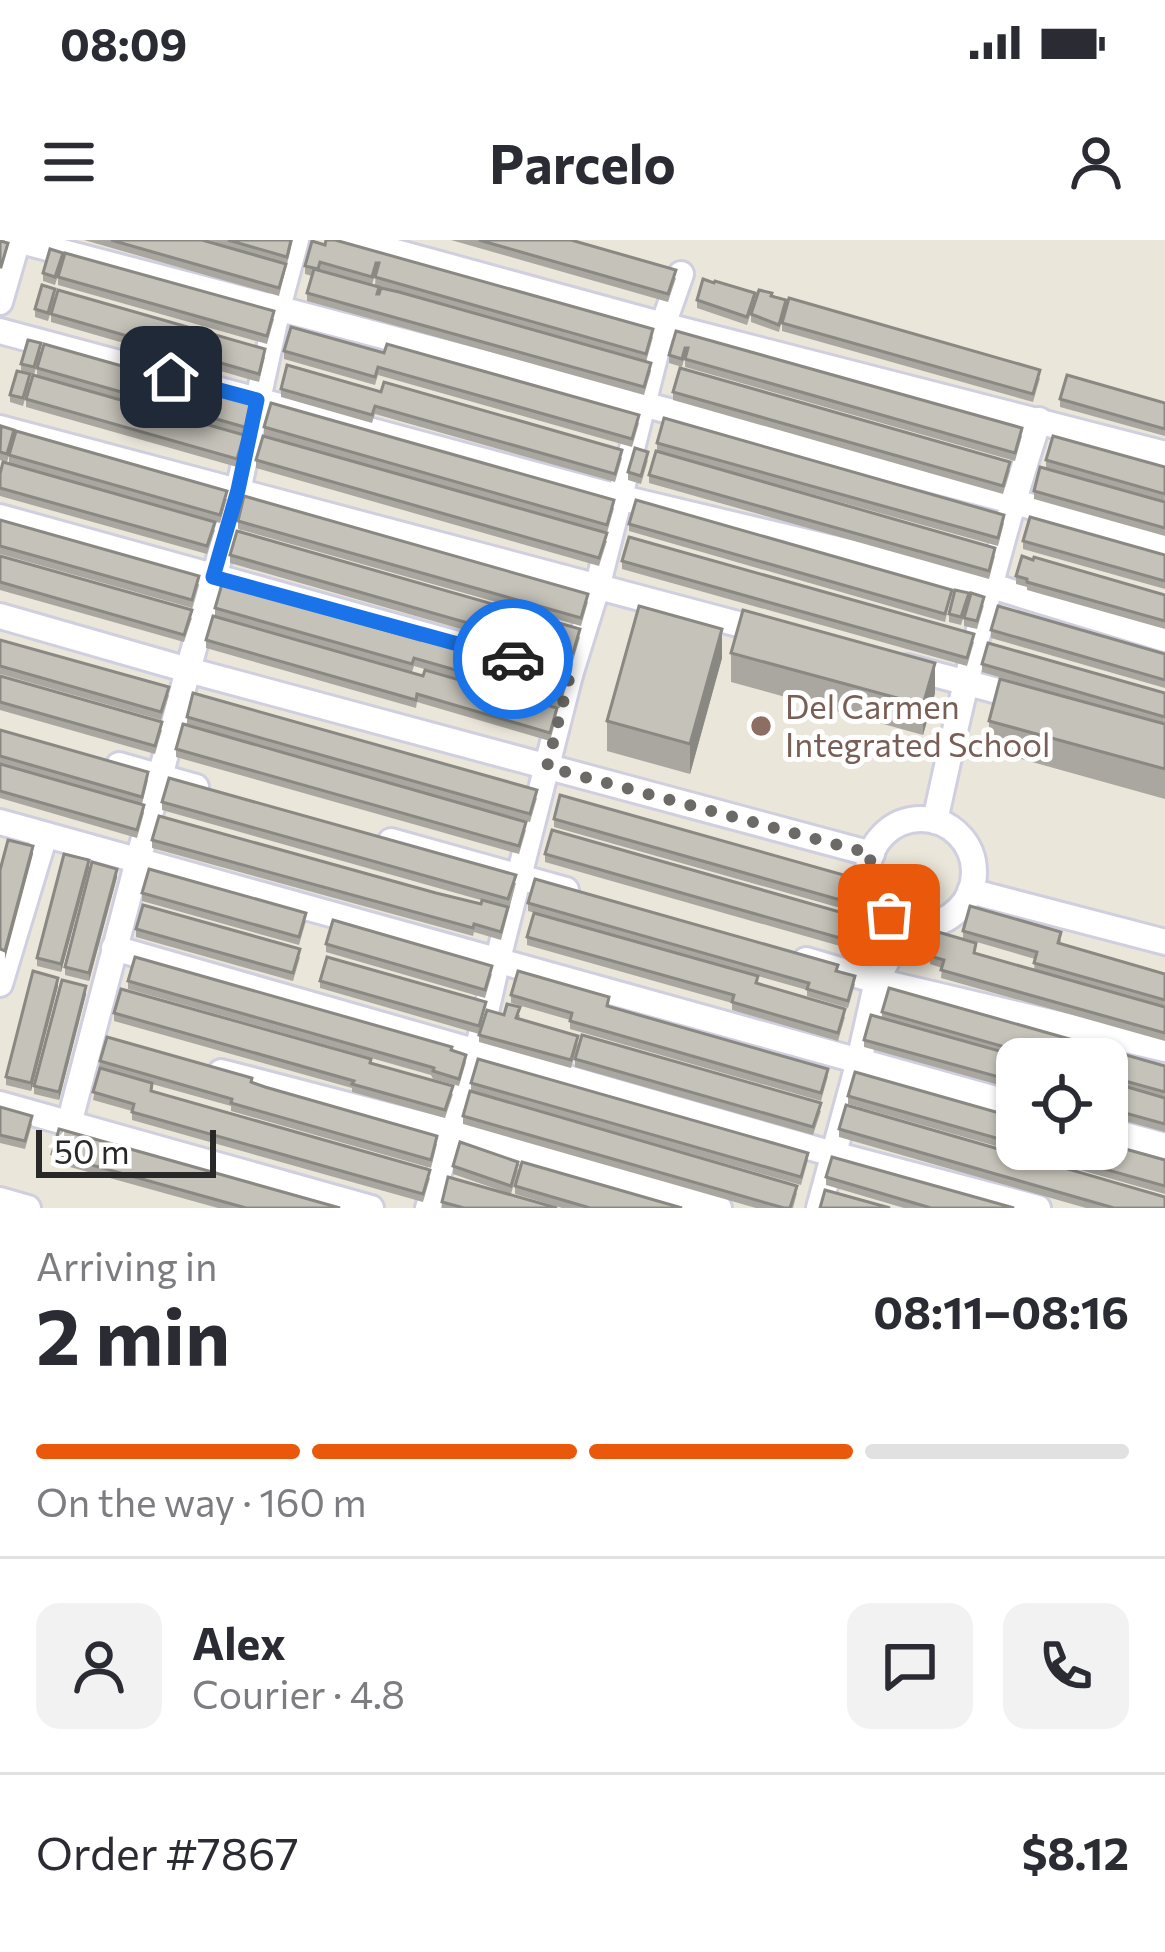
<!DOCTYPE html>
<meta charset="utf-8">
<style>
:root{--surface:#fff;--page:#f2f2f3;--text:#2b2b33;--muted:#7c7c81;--line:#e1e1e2;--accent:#ea580c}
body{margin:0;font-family:Commissioner,sans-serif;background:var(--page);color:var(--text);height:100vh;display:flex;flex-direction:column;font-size:45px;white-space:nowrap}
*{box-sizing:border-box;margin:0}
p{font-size:39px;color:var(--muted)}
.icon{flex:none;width:66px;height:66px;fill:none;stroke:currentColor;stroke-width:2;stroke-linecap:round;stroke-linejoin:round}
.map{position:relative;height:968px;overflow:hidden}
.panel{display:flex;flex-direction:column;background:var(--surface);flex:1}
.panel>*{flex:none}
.tools{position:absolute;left:996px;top:798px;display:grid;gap:24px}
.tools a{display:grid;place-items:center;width:132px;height:132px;border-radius:24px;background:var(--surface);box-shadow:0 3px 9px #0004;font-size:60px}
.scale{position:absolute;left:36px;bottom:30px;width:180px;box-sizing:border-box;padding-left:12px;border:6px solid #282828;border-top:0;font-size:33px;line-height:42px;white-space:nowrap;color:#282828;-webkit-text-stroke:9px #fff;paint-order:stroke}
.pin{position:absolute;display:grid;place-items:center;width:102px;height:102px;color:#fff;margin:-51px;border-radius:24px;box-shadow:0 6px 18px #0006}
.courier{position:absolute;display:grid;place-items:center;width:120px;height:120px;margin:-60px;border:9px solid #1a73e8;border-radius:50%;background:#fff;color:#222;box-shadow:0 3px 15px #0007}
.head em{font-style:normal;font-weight:700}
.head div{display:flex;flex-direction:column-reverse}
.head{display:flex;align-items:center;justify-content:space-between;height:204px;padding:0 36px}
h1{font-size:78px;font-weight:700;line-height:90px}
.bar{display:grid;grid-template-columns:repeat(4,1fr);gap:18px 12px;align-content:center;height:144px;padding:0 36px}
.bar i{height:15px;border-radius:9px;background:var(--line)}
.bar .current{background:var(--accent)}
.bar p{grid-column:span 4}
.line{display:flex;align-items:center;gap:30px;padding:0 36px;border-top:3px solid var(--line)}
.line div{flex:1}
.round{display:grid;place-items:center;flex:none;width:126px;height:126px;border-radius:24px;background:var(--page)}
.status{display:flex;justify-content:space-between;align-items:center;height:84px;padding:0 60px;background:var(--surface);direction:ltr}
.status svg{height:33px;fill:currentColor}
header{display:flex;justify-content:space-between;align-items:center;height:156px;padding:0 36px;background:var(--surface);font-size:54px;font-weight:700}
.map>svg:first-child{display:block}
</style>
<div class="status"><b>08:09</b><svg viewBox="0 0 49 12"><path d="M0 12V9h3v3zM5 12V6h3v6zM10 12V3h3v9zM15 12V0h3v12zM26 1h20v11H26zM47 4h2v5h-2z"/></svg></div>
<header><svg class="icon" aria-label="menu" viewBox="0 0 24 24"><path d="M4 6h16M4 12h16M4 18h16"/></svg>Parcelo<svg class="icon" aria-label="person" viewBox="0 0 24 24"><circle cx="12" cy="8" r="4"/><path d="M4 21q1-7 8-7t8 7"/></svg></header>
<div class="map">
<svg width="1165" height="968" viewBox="0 0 1165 968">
<rect width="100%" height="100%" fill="#eae6da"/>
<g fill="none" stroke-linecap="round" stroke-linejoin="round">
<g stroke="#cfcfe0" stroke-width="30">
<g id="minor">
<polyline points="17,0 1012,261 1165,305"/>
<polyline points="352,0 663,85 1165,214"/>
<polyline points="0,62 18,0"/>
<polyline points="0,91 618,257 992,346 1165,399"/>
<polyline points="0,188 768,392"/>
<polyline points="0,277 570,435"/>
<polyline points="0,376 188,430 872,614"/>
<polyline points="907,427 1024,458"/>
<polyline points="119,525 196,547"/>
<circle cx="921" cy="632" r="53"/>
<path d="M935 581C964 446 996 311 1039 180"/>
<polyline points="0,582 1017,865"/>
<polyline points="391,601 566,650"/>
<polyline points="970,651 1165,702"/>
<polyline points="114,708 833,914 1038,968"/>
<polyline points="806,720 877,741 1165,809"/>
<polyline points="0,744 45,595"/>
<polyline points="221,832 452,892 719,968"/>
<polyline points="0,864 371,968"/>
<polyline points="69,884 188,430 238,251 278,68 296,0"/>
<polyline points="1107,890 1165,906"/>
<polyline points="0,960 28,968"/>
<polyline points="428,968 477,812 498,719 570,435 597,348 663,85 681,34"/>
<polyline points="819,968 859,821 877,741 905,683"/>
</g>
</g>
<use href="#minor" stroke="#fff" stroke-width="24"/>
</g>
<g fill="#a9a79f" fill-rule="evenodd">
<polygon points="84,0 293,0 279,56"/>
<polygon points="451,0 571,0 676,38 668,62"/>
<path d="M312 1 653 97 646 122 651 131 644 155 307 61V53L312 36 305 34V26ZM376 31 375 45 393 51 379 54 372 45Z"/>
<polygon points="63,20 55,45 43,41 43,33"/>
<polygon points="58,37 274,79 267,104 58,45"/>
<polygon points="771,56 786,60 779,92 751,82 751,74"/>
<polygon points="55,57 48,81 35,77 35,69"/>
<polygon points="697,60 755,61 747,85 697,68"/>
<polygon points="51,74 265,117 259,142 51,82"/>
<polygon points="782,83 1040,138 1033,162 782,91"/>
<polygon points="291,87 639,183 632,207 378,135 375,145 284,119 284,111"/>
<polygon points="676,91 1022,196 1015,221 685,127 685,116 682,127 669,123 669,115"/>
<polygon points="41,111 34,135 37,136 37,128 253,171 248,196 244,195 244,203 237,227 26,167 26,159 33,135 21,132 21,124"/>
<polygon points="287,125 622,218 615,242 375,174 372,183 281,157 281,149"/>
<polygon points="30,142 23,166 10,162 10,155"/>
<polygon points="673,152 1010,230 1003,254 673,160"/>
<polygon points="1060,159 1165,163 1165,196 1060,167"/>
<polygon points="264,187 614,268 607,293 264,195"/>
<polygon points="0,189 14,198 7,222 0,220"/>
<polygon points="657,203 1004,283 998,306 657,211"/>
<polygon points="9,215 227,259 220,283 9,223"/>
<polygon points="256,220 607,301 599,326 256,228"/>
<polygon points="648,220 641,244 628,240 628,232"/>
<polygon points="1046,220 1165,227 1165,261 1046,228"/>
<polygon points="0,234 215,290 207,314 0,256"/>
<polygon points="649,235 995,316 989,339 649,243"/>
<polygon points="1034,251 1165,262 1165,296 1034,259"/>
<polygon points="0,280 199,344 192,368 0,314"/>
<polygon points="238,281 588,362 581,386 238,289"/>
<polygon points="629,284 952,350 945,382 629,291"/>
<polygon points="1023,301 1165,315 1165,349 1023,309"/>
<polygon points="230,315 580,397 573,421 230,323"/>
<polygon points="0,316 192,378 184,402 0,350"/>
<polygon points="622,321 974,402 967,426 622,329"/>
<polygon points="1016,336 1165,355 1165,389 1027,350 1027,347 1016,344"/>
<polygon points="969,361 961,385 949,382 949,374"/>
<polygon points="984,365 977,389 964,386 964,378"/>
<polygon points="215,368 420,400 567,444 560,468 414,426 412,432 215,376"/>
<polygon points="991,390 1165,414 1165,448 991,398"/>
<polygon points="0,400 169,455 161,480 0,434"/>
<polygon points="206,400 557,476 550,501 417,462 416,468 206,408"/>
<polygon points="731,413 935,453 923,495 731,442"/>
<polygon points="722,418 690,534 607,511 607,481"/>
<polygon points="982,424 1165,453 1165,559 989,510 989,481 1075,459 982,432"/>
<polygon points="0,436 162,490 155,514 0,470"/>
<polygon points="187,477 537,558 530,582 187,485"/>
<polygon points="0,490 148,540 142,564 144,573 137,598 0,558"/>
<polygon points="176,509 526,590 519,614 176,517"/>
<polygon points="162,562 516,643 501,700 474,692 473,696 152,608 152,600 481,664 502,666 162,570"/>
<polygon points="554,579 865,649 858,673 554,587"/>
<polygon points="545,614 882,692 875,716 545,622"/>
<polygon points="89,628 61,732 37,726 37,718"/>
<polygon points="117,637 89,741 65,735 65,727"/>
<polygon points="142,653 306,681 299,705 142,661"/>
<polygon points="528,663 838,732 855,744 848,768 807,756 807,750 758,736 758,744 845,777 838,801 732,770 732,763 527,705 527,697 643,703 528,671"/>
<polygon points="136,689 300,717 293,741 136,697"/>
<polygon points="963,691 1061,700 1060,704 1165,734 1165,801 941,738 942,728 930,724 930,716 976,714 1034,730 1035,719 963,698"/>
<polygon points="326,704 492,734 485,758 326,712"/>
<polygon points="128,741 451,810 466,822 459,846 433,839 431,835 128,749"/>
<polygon points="320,741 486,762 479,794 320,748"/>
<polygon points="58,746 31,851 6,845 6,837"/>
<polygon points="86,754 59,860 34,854 34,846"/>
<polygon points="511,755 609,766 828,836 821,861 570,789 570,780 511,763"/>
<polygon points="882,772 1165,826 1165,892 1107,876 1107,819 1017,819 1017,850 864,807 864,800 882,778"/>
<polygon points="114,773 370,823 453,854 445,878 352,852 352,848 114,781"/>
<polygon points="504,775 520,775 519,779 578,804 571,828 479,802 479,795"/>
<polygon points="575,819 821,871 813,895 575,827"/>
<polygon points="100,821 252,843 437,904 431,928 245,875 231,871 231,866 152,844 152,851 430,938 423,962 132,880 132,871 93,860"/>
<polygon points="471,843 808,920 801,945 471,851"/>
<polygon points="848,856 1017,878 1017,909 1107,909 1165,920 1165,954 848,864"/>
<polygon points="0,867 32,884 25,909 0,903"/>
<polygon points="463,876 797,953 793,968 756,968 463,884"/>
<polygon points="839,889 1165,968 1086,968 839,897"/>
<polygon points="485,912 518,930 511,954 453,934 453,926"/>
<polygon points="52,914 340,968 218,968 52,922"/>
<polygon points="826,937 1014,968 904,968 826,945"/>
<polygon points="515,946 682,968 562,968 515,954"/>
<polygon points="442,962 557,968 442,968"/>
</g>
<g fill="#8a8882">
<polygon points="722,389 722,418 690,534 690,504"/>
<polygon points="935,423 935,453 923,495 923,465"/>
<polygon points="33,606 33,614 5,719 5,711"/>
<polygon points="89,620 89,628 61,732 61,724"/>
<polygon points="117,629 117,637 89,741 89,733"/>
<polygon points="58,738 58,746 31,851 31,843"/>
<polygon points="86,746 86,754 59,860 59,852"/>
</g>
<g fill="#c5c2b9" stroke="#8a8882" stroke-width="3">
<polygon points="111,0 202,0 286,24 279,48"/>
<polygon points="228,0 291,0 287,17"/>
<polygon points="326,0 335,0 653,89 646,114 375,37 379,23 376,23 372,37 320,22 318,29 305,26 312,1 325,5"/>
<polygon points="479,0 571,0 676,30 668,54"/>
<polygon points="0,1 8,3 1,27 0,27"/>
<polygon points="50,9 63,13 55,37 43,33"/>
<polygon points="65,13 274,71 267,96 58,37"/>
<polygon points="314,29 379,47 377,54 379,54 381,48 399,52 651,123 644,147 307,53"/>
<polygon points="703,39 714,43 715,41 755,53 747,77 697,60"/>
<polygon points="42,45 55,49 48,73 35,69"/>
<polygon points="58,50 265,109 259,134 51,74"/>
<polygon points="759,50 772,53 771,56 786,60 779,85 751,74"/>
<polygon points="789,58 1040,130 1033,154 782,83"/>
<polygon points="291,87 384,113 387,104 639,175 632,199 378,127 375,137 284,111"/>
<polygon points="676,91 1022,188 1015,213 685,119 688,108 685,108 682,119 669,115"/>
<polygon points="28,100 41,103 34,127 21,124"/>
<polygon points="44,104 253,163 248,188 37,128"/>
<polygon points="287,125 381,152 384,142 622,210 615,234 375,166 372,175 281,149"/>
<polygon points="680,128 1010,222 1003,246 673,152"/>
<polygon points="17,131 30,134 23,158 10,155"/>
<polygon points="33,135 244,195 237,219 26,159"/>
<polygon points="1067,135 1165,163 1165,189 1060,159"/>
<polygon points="271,163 614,260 607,285 264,187"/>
<polygon points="664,178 1004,275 998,298 657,203"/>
<polygon points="1,186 14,190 7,214 0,212"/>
<polygon points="16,191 227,251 220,275 9,215"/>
<polygon points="263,196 607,293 599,318 256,220"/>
<polygon points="1053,196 1165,227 1165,254 1046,220"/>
<polygon points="635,208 648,212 641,236 628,232"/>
<polygon points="656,211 995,308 989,331 649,235"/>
<polygon points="3,222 215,282 207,306 0,248 0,234"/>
<polygon points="1040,227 1165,262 1165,288 1034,251"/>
<polygon points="244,256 588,354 581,378 238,281"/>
<polygon points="636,260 952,350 945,374 629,284"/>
<polygon points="1030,277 1165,315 1165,341 1023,301"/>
<polygon points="0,280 199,336 192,360 0,306"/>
<polygon points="237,291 580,389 573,413 230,315"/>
<polygon points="629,297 974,394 967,418 622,321"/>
<polygon points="0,316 192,370 184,395 0,342"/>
<polygon points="1022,316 1033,320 1034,317 1165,355 1165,381 1027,342 1027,339 1016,336"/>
<polygon points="222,344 420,400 421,394 567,436 560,460 414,418 412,424 215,368"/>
<polygon points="955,350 969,353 961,377 949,374"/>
<polygon points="971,353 984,357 977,381 964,378"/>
<polygon points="639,366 722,389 690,504 607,481"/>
<polygon points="998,366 1165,414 1165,440 991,390"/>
<polygon points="743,370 935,423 923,465 731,413"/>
<polygon points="213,376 423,436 425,430 557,468 550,493 417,454 416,460 206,400"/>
<polygon points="0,400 169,447 161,472 0,426"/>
<polygon points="988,403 1165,453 1165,477 982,424"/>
<polygon points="0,436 162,482 155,506 0,462"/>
<polygon points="1000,439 1165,484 1165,529 989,481"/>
<polygon points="193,453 537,550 530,574 187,477"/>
<polygon points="183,484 526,582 519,606 176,509"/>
<polygon points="0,490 148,532 142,557 0,516"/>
<polygon points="0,524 144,565 137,590 0,551"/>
<polygon points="169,538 516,635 508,659 162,562"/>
<polygon points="560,555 865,641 858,665 554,579"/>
<polygon points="159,576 436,653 481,664 482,660 508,667 501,692 474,684 473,688 152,600"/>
<polygon points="552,590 882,684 875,708 545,614"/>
<polygon points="8,600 33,606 5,711 0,709 0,630"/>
<polygon points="64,614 89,620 61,724 37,718"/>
<polygon points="92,622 117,629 89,733 65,727"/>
<polygon points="149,629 306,673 299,697 142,653"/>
<polygon points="535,639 838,725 836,731 855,736 848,761 807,749 809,743 805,742 528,663"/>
<polygon points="143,665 300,709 293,733 136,689"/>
<polygon points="970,666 1061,692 1058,703 1165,734 1165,760 1034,723 1037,712 963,691"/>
<polygon points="534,673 758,736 756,743 845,769 838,793 732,762 734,755 527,697"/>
<polygon points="333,680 492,726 485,750 326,704"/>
<polygon points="938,692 976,703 974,713 1165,767 1165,793 941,730 944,720 930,716"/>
<polygon points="135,717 452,807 451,810 466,815 459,839 433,831 434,828 431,827 128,741"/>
<polygon points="327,717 486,762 479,786 320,741"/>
<polygon points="33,731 58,738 31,843 6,837"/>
<polygon points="518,731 609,757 607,766 828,829 821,853 570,781 572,773 511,755"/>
<polygon points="62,740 86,746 59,852 34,846"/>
<polygon points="889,748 1165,826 1165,852 1107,836 1107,819 1047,819 882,772"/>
<polygon points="121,749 371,819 370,823 453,846 445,870 352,844 354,841 114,773"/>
<polygon points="507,764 520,767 516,778 578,796 571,820 479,795 487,770 504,775"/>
<polygon points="871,775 1028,819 1017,819 1017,842 864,800"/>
<polygon points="582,795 821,863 813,887 575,819"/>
<polygon points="107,797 252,838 251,842 265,847 437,896 431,920 245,867 231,863 232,859 100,821"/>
<polygon points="478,819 808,913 801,937 471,843"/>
<polygon points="100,828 152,843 151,851 430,930 423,954 132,872 134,864 93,852"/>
<polygon points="855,832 1017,878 1017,904 848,856"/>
<polygon points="1107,841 1165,858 1165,884 1107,868"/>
<polygon points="470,851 797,946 790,968 784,968 463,876"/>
<polygon points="846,865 1165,957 1165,968 1114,968 839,889"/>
<polygon points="0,867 32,876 25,901 0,895"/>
<polygon points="59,889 340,968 246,968 52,914"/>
<polygon points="460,902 518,922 511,946 453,926"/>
<polygon points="1107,904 1165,920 1165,946 1033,909 1107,909"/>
<polygon points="832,917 1014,968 931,968 826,937"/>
<polygon points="522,922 682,968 590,968 515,946"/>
<polygon points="448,937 557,968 464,968 442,962"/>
<polygon points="825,950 890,968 820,968"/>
</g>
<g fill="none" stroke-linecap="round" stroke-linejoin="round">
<path stroke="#6c6a66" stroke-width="12" stroke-dasharray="0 21.6" d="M513 419 570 435 547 527 872 614C864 639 871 656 889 675"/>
<polyline stroke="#1a73e8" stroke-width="15" points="171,137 257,160 238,250 213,337 513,419"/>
</g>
<circle fill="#8d6e63" stroke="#fff" stroke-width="4.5" cx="761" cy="486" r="12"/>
<g text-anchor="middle" stroke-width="10" stroke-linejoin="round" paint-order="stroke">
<g font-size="33" fill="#785e54" stroke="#fff" text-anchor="start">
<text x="785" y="479">Del Carmen<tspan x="785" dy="38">Integrated School</tspan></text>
</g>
</g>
</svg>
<div class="tools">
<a><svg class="icon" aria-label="locate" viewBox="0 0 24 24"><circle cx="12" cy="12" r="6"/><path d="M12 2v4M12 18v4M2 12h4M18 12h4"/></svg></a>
</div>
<div class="scale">50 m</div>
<div class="pin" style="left:889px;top:675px;background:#ea580c"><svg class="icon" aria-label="bag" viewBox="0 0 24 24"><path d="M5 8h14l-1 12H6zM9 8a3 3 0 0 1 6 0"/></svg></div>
<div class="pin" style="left:171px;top:137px;background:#1f2937"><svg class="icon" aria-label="home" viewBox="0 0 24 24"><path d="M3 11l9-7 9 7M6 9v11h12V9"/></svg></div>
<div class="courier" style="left:513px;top:419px"><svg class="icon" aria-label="car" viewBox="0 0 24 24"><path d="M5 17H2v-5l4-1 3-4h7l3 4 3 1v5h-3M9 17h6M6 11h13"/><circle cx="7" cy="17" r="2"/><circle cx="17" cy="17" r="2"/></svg></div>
</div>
<section class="panel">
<div class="head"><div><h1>2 min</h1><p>Arriving in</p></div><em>08:11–08:16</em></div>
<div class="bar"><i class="current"></i><i class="current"></i><i class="current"></i><i></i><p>On the way · 160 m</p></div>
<div class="line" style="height:216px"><a class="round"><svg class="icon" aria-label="person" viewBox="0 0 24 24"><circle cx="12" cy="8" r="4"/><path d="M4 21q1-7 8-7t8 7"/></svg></a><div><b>Alex</b><p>Courier · 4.8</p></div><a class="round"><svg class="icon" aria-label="chat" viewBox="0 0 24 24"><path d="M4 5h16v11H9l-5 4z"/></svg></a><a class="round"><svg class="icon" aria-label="phone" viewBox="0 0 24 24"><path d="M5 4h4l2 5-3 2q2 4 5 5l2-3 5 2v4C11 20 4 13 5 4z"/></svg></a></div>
<div class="line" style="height:156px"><div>Order #7867</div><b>$8.12</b></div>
</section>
